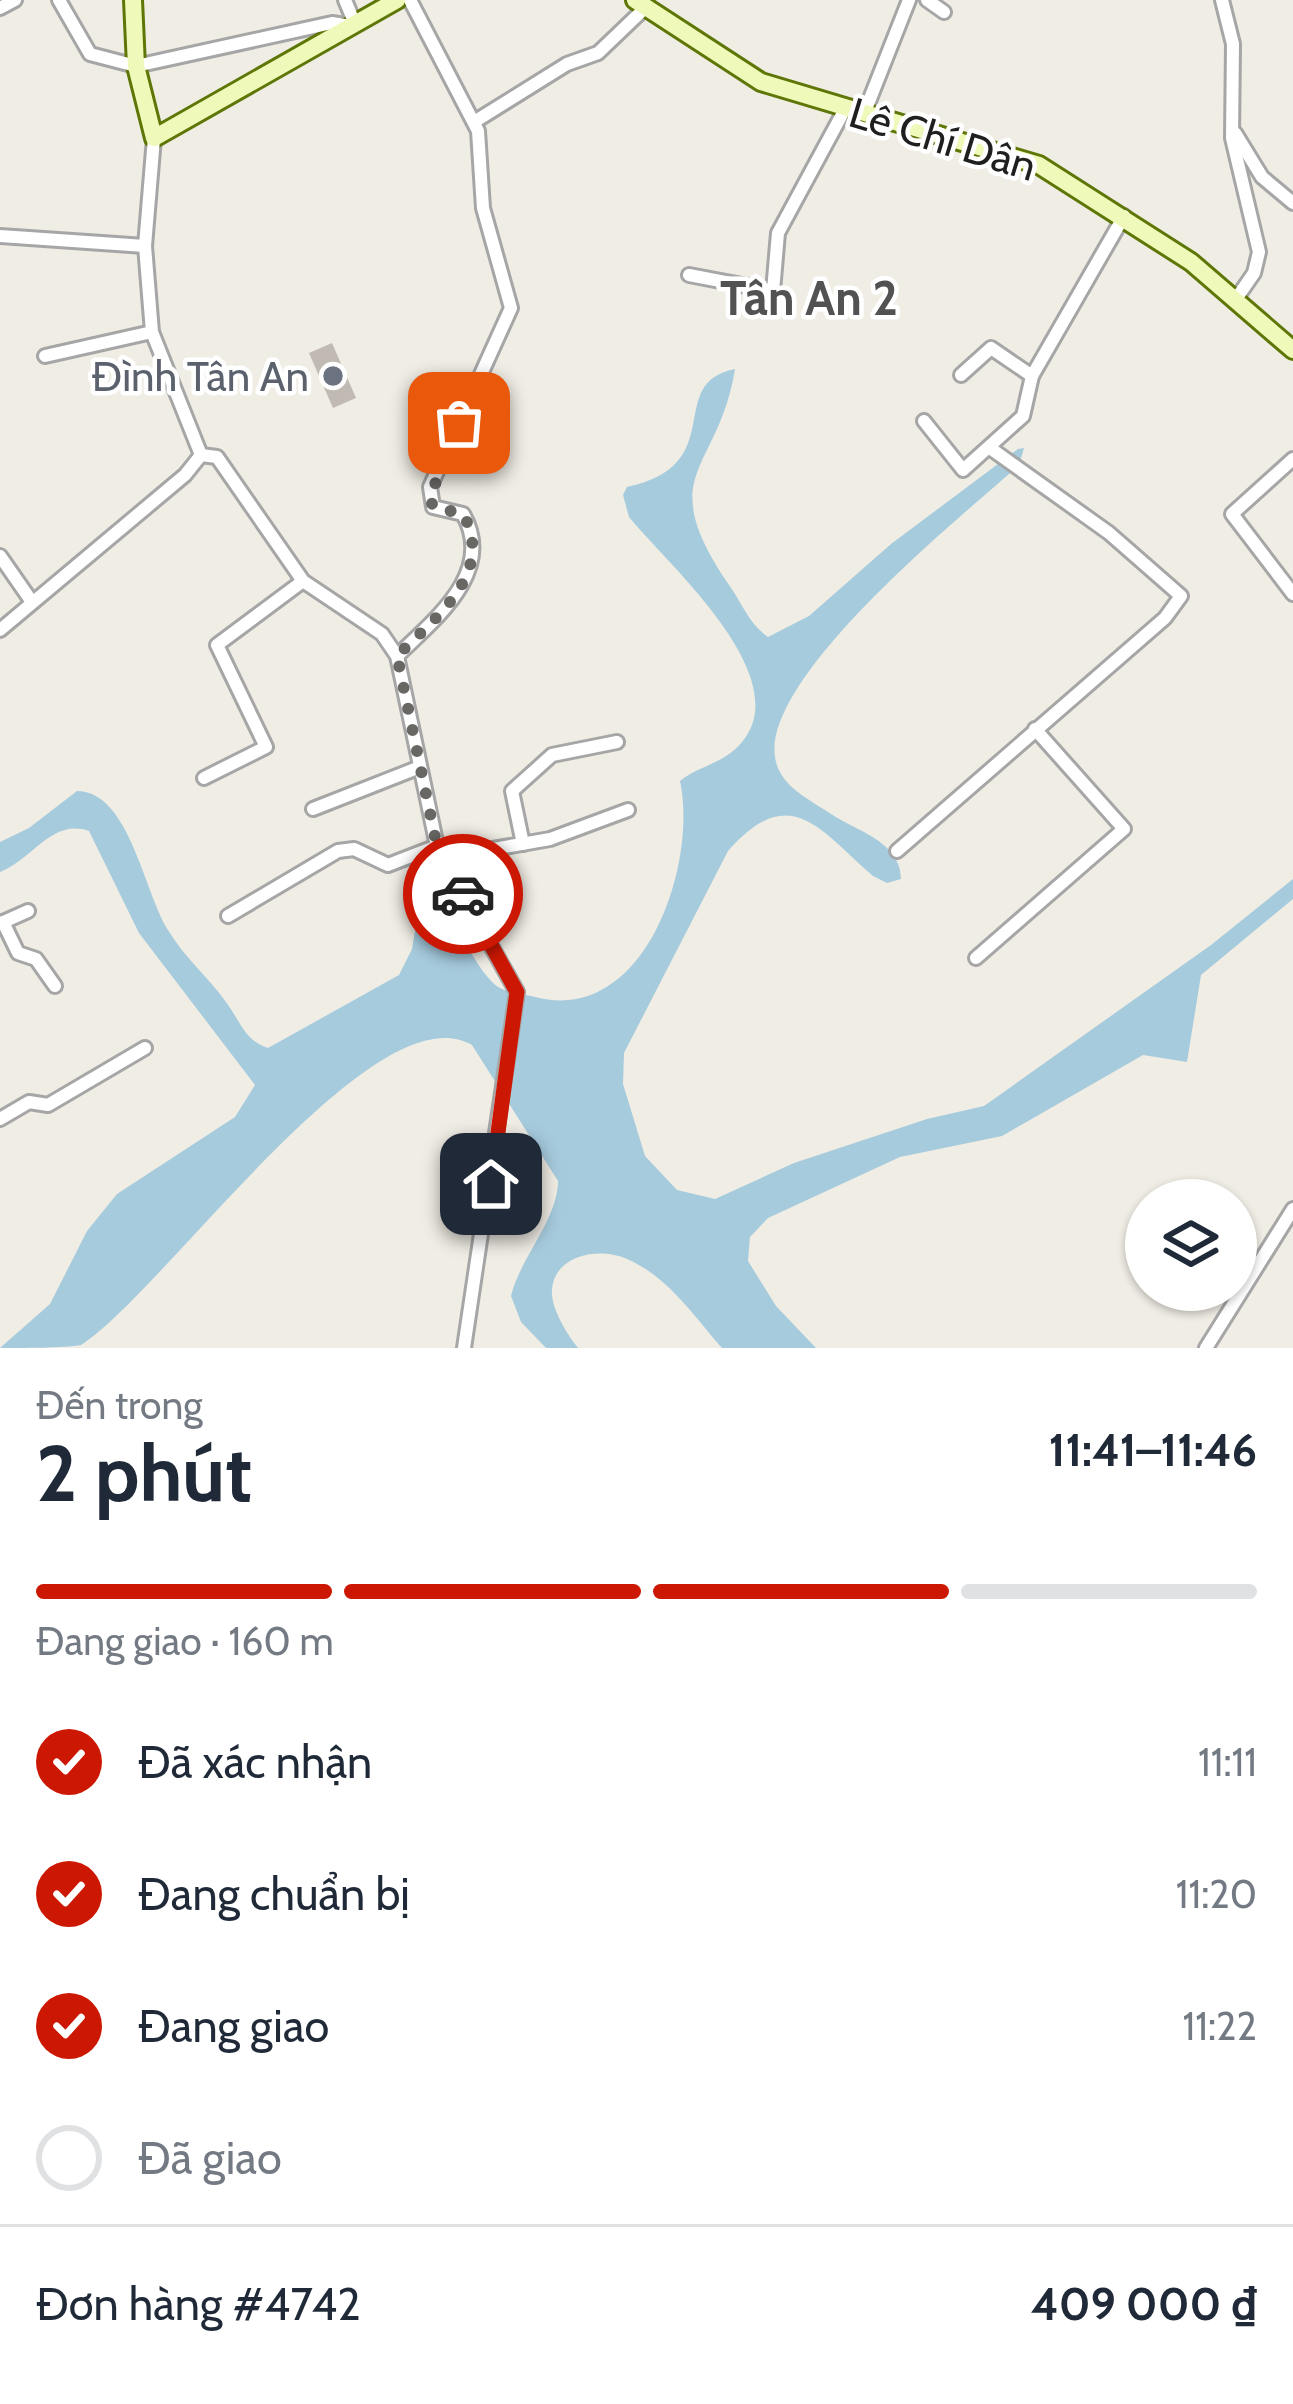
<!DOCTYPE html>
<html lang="vi">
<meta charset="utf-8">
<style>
:root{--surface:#fff;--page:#f6f6f7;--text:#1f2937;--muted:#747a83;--line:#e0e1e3;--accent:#cc1802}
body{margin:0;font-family:Cabin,sans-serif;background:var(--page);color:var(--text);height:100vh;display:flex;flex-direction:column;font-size:45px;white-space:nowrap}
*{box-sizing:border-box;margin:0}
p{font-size:39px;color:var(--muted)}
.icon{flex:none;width:66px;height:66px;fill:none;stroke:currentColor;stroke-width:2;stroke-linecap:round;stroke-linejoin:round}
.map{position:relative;height:1348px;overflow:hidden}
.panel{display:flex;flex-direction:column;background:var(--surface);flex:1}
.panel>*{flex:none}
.controls{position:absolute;left:1125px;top:1179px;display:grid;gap:24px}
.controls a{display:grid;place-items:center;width:132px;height:132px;border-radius:50%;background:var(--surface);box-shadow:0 3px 9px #0004;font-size:60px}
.pin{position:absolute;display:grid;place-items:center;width:102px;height:102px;color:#fff;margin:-51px;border-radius:24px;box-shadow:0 6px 18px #0006}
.courier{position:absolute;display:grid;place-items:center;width:120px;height:120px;margin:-60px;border:9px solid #cc1802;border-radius:50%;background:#fff;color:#222;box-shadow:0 3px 15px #0007}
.head em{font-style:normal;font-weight:700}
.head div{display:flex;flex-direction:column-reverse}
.head{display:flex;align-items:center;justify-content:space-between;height:204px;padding:0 36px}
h1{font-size:78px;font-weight:700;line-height:90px}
.bar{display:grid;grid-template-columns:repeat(4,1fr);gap:18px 12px;align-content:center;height:144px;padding:0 36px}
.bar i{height:15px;border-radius:9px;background:var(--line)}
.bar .current{background:var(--accent)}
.bar p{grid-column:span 4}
.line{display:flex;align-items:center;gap:30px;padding:0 36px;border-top:3px solid var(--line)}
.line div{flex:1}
ol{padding:0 36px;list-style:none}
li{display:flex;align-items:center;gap:36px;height:132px}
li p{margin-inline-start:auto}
li .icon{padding:12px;border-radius:50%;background:var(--accent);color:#fff;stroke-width:4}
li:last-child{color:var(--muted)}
li i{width:66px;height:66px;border:6px solid var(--line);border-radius:50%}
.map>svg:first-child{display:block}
</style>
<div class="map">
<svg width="1293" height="1348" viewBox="0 0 1293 1348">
<rect width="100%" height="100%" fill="#f0ede5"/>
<path fill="#a6cbdd" d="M735 369C718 474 652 472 729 585 742 603 749 624 768 637L809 616 891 544 1018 449 1024 448 1019 465C960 518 763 676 775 757 779 786 809 799 831 814 857 831 901 842 901 879L887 883 873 876C818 828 790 781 728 851L624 1053 623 1084 645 1156 677 1190 715 1199 794 1163 927 1119 984 1106 1211 945 1293 879V899L1201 975 1187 1062 1143 1055 1002 1136 900 1157 768 1218 750 1237 748 1261 776 1306 816 1348H722C694 1316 667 1276 627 1259 601 1247 555 1254 552 1289 550 1307 567 1334 578 1348H546L521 1322 511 1296C520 1258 558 1219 558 1181L472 1045C375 988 163 1293 81 1345 64 1348 21 1348 0 1348L50 1304 87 1231 117 1194 235 1117 255 1085 139 933 89 831C52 818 32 860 0 872V842L29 828 77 791C129 791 144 892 168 930 184 957 208 977 226 1002 241 1022 244 1040 268 1048L399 975 412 949 422 889C448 890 470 970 500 988 509 993 525 994 535 997 645 1026 698 864 680 781 700 765 724 764 742 742 797 676 668 565 629 517L623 495 627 487C731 465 663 383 735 369Z"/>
<polygon fill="#c0bab2" points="332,343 356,398 333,408 309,353"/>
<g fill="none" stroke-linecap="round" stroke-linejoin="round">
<g stroke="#a6a6a6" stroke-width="18">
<g id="street">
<polyline points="59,0 90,54 136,66 332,23 351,26"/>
<polyline points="345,0 355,24"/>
<polyline points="927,0 944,12"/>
<polyline points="1222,0 1233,44 1232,138 1259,252 1254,273 1236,299"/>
<polyline points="0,8 15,0"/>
<polyline points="864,114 909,0"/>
<polyline points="474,122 567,64 598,53 644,9"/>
<polyline points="1235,133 1262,177 1293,203"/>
<polyline points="154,138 145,246 152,332 201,455"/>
<polyline points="0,236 145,246"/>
<polyline points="689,275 773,291 778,233 845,109"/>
<polyline points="45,356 152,332"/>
<polyline points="961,375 991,348 1032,376"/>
<polyline points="924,421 963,470 1023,416 1032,376 1124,216"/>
<polyline points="201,455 217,457 303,581 382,634 397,656 438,851 517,992 464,1348"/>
<polyline points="1293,459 1232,514 1293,594"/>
<polyline points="0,556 32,602"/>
<polyline points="0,630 185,475 201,455"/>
<path d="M397 656C435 619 496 572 463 514L433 507 430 487 511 308 483 208 478 131 410 0"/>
<polyline points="204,778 266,747 217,645 303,581"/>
<polyline points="313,809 420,767"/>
<polyline points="523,844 512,791 552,755 617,742"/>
<polyline points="897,851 1165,618 1181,596 1109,533 990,448"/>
<polyline points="441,858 550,839 628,810"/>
<polyline points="228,916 338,851 354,849 388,865 437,846"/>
<polyline points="3,922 18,953 36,959 55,986"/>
<polyline points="1,923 28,911"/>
<polyline points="976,958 1124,829 1035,729"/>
<polyline points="0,1119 29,1102 48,1105 145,1048"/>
<polyline points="1206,1348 1293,1209"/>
</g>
</g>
<g stroke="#5e7606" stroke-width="22">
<g id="secondary">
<polyline points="133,0 136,66 154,138 397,0"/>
<polyline points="635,0 761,82 1039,165 1191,262 1293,350"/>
</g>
</g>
<use href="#street" stroke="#fff" stroke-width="12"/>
<use href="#secondary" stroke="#eff9ba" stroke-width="16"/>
</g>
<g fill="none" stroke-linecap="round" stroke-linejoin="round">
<path stroke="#686764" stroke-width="12" stroke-dasharray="0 21.6" d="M459 423 430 497 433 507 463 514C496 573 435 618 397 656L438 851 463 894"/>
<polyline stroke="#cc1802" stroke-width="15" points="463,894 517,992 491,1184"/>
</g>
<circle fill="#6b7280" stroke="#fff" stroke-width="4.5" cx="333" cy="376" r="12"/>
<g text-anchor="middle" stroke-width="9" stroke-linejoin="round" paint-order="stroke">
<g font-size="42" fill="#1f1f1f" stroke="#fff">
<text transform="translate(943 139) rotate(17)" y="15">Lê Chí Dân</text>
</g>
<g font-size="42" fill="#5b616d" stroke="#fff" text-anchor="end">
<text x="309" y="391">Đình Tân An</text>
</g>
<g font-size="48" font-weight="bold" fill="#525252" stroke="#fff">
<text x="809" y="315">Tân An 2</text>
</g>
</g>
</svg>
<div class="controls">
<a><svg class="icon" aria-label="layers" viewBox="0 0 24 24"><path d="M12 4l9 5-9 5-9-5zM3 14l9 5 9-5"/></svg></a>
</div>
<div class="pin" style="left:459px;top:423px;background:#ea580c"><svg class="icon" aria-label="bag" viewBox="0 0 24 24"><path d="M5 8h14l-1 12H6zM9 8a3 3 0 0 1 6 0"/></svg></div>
<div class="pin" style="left:491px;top:1184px;background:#1f2937"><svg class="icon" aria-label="home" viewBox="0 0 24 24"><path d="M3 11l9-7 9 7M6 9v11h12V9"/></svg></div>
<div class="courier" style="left:463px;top:894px"><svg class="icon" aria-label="car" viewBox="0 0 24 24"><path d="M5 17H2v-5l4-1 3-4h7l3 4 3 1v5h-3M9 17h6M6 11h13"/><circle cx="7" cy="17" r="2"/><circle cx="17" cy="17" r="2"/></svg></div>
</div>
<section class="panel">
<div class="head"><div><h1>2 phút</h1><p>Đến trong</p></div><em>11:41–11:46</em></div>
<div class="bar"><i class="current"></i><i class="current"></i><i class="current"></i><i></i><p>Đang giao · 160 m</p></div>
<ol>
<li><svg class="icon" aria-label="check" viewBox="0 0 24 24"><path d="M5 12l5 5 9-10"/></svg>Đã xác nhận<p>11:11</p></li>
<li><svg class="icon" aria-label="check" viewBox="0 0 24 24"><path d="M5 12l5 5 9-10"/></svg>Đang chuẩn bị<p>11:20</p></li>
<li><svg class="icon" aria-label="check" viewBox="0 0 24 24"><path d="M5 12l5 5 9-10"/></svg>Đang giao<p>11:22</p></li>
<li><i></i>Đã giao</li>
</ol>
<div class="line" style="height:156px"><div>Đơn hàng #4742</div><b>409 000 ₫</b></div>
</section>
